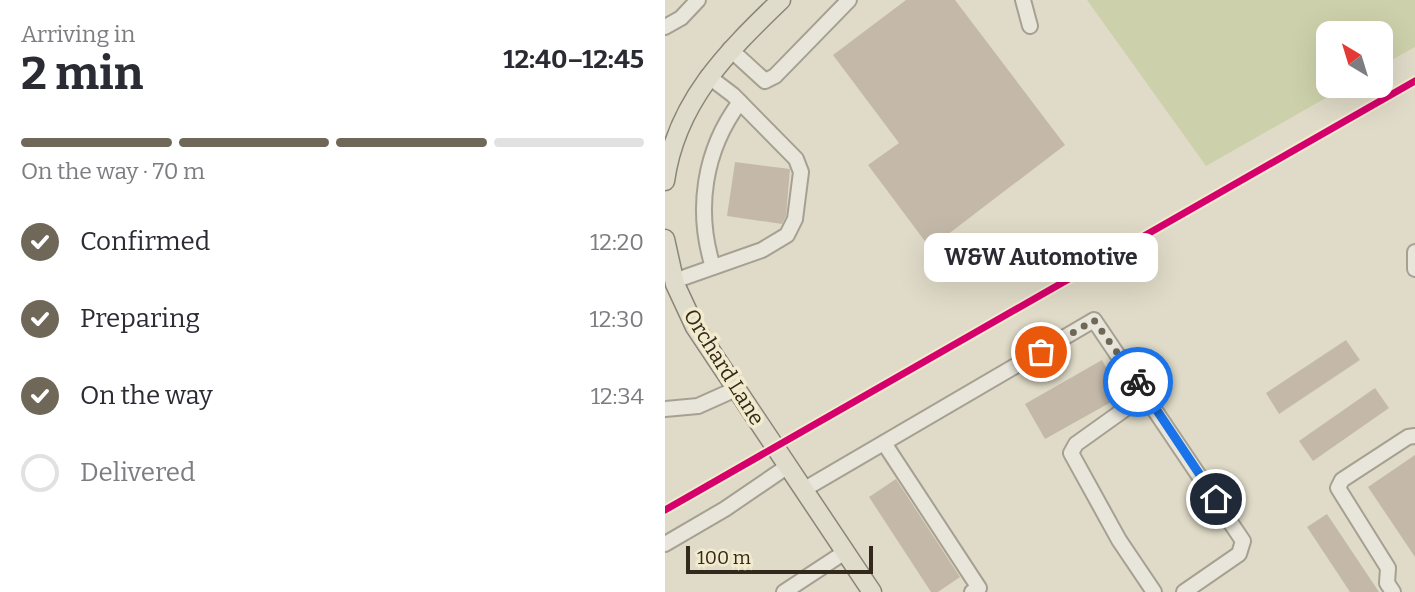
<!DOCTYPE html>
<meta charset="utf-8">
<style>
:root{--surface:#fff;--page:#f2f2f3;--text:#2b2b33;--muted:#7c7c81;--line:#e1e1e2;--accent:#6f6758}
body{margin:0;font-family:Bitter,serif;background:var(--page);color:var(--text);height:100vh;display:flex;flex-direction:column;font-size:26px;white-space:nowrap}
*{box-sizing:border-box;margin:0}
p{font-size:23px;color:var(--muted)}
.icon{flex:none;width:38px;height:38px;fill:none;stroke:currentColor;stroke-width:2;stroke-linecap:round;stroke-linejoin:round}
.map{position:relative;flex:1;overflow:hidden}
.drawer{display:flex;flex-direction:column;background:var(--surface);width:665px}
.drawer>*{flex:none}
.needle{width:46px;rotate:322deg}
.tools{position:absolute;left:651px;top:21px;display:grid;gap:14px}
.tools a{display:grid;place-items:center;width:77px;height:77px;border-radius:14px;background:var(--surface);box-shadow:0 7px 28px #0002;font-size:35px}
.scale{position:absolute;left:21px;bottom:18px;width:187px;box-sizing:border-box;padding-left:7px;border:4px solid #32281c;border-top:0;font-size:19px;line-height:24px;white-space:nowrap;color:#32281c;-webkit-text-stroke:5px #f3ebcd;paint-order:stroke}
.pin{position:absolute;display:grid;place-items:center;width:60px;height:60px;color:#fff;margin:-30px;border:4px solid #fff;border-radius:50%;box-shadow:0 2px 7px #0007}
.courier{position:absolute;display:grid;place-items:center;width:70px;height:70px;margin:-35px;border:5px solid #1a73e8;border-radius:50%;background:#fff;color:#222;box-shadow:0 2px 9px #0007}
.bubble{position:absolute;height:49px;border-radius:14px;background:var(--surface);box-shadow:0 7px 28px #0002;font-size:23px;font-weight:700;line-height:49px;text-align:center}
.headline em{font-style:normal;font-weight:700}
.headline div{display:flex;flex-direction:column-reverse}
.headline{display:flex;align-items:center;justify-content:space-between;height:119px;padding:0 21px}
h1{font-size:46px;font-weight:700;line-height:52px}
.bar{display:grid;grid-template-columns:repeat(4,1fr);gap:10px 7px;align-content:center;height:84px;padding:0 21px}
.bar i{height:9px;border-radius:5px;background:var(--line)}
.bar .active{background:var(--accent)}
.bar p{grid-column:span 4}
ol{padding:0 21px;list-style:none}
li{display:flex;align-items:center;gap:21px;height:77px}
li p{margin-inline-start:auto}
li .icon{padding:7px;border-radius:50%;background:var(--accent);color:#fff;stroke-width:4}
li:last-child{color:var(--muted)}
li i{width:38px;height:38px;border:4px solid var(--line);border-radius:50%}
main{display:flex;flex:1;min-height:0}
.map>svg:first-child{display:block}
</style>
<main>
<section class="drawer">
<div class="headline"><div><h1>2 min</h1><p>Arriving in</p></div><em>12:40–12:45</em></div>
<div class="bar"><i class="active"></i><i class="active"></i><i class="active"></i><i></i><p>On the way · 70 m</p></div>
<ol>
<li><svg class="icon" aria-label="check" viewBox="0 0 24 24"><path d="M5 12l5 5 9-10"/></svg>Confirmed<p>12:20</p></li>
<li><svg class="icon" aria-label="check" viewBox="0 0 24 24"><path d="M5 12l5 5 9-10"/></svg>Preparing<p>12:30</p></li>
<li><svg class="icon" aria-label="check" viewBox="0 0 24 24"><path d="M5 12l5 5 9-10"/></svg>On the way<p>12:34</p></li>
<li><i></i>Delivered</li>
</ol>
</section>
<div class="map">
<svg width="750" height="592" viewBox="0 0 750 592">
<rect width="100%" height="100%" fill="#e0dbc8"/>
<polygon fill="#cdd1ab" points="422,0 750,0 750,47 716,66 716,33 663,33 663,86 682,86 541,166"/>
<g fill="#c4b9a9">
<polygon points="241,0 290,0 400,145 265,248 203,165 234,143 168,55"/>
<polygon points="70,162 125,169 121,216 117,224 62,216"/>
<polygon points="681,340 695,360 614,414 601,393"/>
<polygon points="437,360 457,396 380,439 360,404"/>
<polygon points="710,388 724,408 648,461 634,441"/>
<polygon points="750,455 750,557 703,487"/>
<polygon points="231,479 295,577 273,592 266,592 204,497"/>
<polygon points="662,514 714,592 685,592 642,527"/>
</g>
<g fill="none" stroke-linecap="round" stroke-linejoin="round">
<g stroke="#a5a092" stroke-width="18">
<g id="minor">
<polyline points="358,0 365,26"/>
<polyline points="0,27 16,18 33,0"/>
<polyline points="65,49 100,81 110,76 184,0"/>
<polyline points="750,252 750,269"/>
<path d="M48 267C30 210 39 150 75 102"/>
<polyline points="9,281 97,250 122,235 130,219 136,172 131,159 68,95 43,76"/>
<polyline points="481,394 411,444 406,453 454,540 489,592"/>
<polyline points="0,409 33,406 71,389"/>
<polyline points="219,443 314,588 307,592"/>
<polyline points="138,490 429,320 578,541 574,554 519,592"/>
<polyline points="0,544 60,509 123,466"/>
<polyline points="119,592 180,552"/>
<polyline points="728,592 722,583 723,568 673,488 677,480 743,437 750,436"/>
</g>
</g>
<g stroke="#8a8579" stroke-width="21">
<g id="major">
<path d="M0 181C11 102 62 52 116 0"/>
<polyline points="0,239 10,284 30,327 207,592"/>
</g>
</g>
<use href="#minor" stroke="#e8e5da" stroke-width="14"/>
<use href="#major" stroke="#e0dccb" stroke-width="18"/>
<g stroke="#f3ebcd" stroke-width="11">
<polyline id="cycleway" points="0,510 750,81"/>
</g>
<use href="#cycleway" stroke="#d6006c" stroke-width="7"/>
</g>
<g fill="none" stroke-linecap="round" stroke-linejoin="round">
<polyline stroke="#6f6758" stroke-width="7" stroke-dasharray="0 12.6" points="376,352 429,320 473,382"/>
<polyline stroke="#1a73e8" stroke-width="9" points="473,382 551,499"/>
</g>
<g text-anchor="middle" stroke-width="7" stroke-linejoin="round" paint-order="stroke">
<g font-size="21" fill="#32281c" stroke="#f3ebcd">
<text transform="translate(59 367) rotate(58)" y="7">Orchard Lane</text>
</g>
</g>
</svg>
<div class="tools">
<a><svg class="needle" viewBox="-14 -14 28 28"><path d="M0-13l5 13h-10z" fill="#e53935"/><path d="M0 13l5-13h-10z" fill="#7c7c81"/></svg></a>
</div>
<div class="scale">100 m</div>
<div class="pin" style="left:376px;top:352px;background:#ea580c"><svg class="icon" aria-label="bag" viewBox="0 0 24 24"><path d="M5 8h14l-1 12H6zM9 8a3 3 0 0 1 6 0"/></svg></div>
<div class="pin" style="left:551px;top:499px;background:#1f2937"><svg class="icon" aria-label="home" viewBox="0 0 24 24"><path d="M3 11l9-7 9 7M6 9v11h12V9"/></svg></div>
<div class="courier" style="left:473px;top:382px"><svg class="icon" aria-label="bike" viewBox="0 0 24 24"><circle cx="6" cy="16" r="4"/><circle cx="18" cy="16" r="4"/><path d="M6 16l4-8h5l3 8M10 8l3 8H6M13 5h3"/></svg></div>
<div class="bubble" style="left:259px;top:233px;width:234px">W&amp;W Automotive</div>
</div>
</main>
